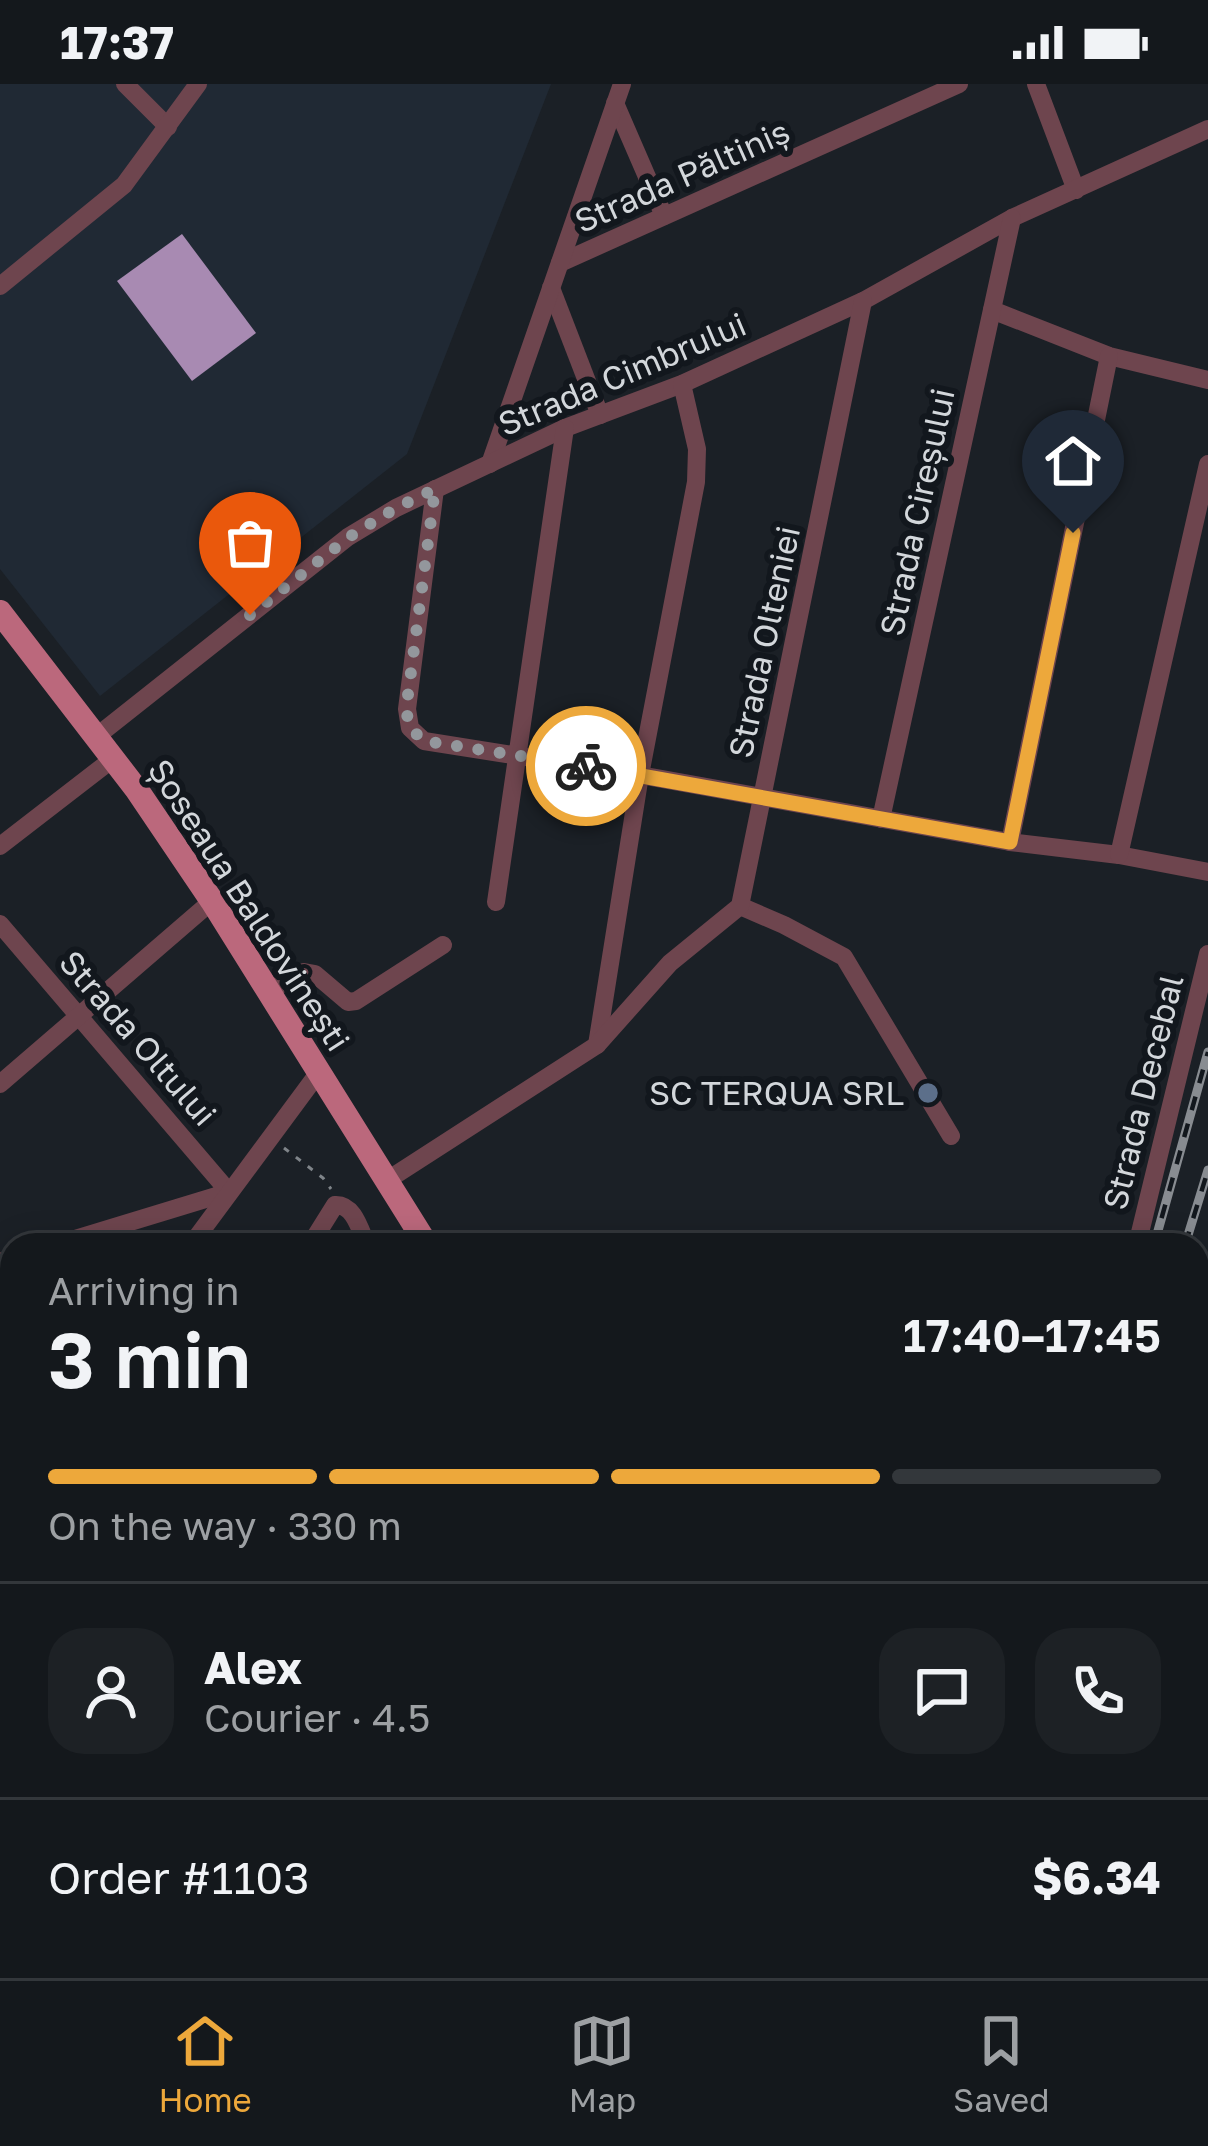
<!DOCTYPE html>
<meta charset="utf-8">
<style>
:root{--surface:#14181c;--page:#1d2125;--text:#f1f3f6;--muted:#9da0a3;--line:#33373b;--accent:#eda83b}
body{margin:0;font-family:"Golos Text",sans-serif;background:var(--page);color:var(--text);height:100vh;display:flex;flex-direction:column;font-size:45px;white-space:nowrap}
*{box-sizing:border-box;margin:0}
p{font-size:39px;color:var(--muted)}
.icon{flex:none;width:66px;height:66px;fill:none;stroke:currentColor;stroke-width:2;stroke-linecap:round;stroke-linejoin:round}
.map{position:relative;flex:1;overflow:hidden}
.side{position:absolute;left:0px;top:1149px;width:1209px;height:747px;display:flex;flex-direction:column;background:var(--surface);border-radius:36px 36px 0 0;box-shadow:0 6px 30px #0003,0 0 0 3px var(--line)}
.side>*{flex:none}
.pin{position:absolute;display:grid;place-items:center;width:102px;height:102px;color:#fff;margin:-123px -51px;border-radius:50% 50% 50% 0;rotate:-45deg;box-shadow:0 0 12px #0007}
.pin .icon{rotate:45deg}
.courier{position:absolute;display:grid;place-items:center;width:120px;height:120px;margin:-60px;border:9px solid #eda83b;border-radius:50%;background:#fff;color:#222;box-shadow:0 3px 15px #0007}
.head em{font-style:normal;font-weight:600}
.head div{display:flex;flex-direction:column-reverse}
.head{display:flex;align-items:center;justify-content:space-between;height:204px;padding:0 48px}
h1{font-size:78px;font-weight:600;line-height:90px}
.bar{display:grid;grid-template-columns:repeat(4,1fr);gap:18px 12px;align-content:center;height:144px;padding:0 48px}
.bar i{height:15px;border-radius:9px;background:var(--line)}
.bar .current{background:var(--accent)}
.bar p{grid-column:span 4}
.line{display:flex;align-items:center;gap:30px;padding:0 48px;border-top:3px solid var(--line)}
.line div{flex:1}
.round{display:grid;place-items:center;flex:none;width:126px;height:126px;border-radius:36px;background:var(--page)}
.status{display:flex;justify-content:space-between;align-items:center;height:84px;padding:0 60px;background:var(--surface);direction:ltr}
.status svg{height:33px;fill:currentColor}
.tabs{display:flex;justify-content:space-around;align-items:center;height:168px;border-top:3px solid var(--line);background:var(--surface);font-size:33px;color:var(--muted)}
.tabs a{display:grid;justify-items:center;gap:6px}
.tabs .current{color:var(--accent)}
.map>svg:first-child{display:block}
</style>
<div class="status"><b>17:37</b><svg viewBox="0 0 49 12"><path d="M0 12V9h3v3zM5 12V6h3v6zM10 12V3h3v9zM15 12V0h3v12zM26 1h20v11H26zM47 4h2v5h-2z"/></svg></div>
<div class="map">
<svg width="1208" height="1894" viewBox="0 0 1208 1894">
<rect width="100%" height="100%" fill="#1b2026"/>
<polygon fill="#202934" points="0,0 551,0 407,370 100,612 0,485"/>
<polygon fill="#a88ab2" points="182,150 256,249 192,297 117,197"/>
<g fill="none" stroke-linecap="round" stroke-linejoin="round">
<polyline stroke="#7f8489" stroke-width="3" stroke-dasharray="6 9" stroke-linecap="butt" points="284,1064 323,1094 331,1105"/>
<g stroke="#6e454e" stroke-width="18">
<polyline points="125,0 168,43"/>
<polyline points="1036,0 1076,106"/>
<polyline points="615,19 664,132"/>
<polyline points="560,179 959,0"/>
<polyline points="0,202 124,101 198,0"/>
<polyline points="551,204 600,331"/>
<polyline points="992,226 1109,272 1208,296"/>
<polyline points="490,380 622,0"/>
<polyline points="435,405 407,625 410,644 424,657 640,691 1010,758 1119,771 1208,788"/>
<polyline points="97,652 348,453 396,424 565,344 682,300 863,217 1012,134 1208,45"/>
<polyline points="881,735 1012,134"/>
<polyline points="1010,758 1109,272"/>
<polyline points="0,762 114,674"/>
<polyline points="1119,771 1208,380"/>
<polyline points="496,818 565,344"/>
<polyline points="740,822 784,841 844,873 951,1052"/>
<polyline points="0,840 229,1108 55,1161"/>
<polyline points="268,907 304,888 315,890 348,918 356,917 443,861"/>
<polyline points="597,961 640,691 696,398 697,365 682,300"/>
<polyline points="0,1000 212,817"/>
<polyline points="386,1097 597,961 670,879 740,822 863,217"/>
<polyline points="191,1161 319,988"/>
<path d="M310 1161 335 1121C354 1120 360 1146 367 1161"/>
<polyline points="1137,1161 1208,870"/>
<polyline points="0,1178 12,1174"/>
<polyline points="0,1423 12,1406"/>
<polyline points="0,1715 12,1721"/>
<polyline points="0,1783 12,1765"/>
<polyline points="1197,1790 1208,1771"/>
<polyline points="347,1884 367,1894"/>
<polyline points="131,1894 135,1884"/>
<polyline points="317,1894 319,1884"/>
<polyline points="503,1894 506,1884"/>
<polyline points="759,1894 762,1884"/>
<polyline points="1143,1894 1147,1884"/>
</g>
<g stroke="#bb687c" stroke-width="24">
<polyline points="0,528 137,706 212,817 427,1161"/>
<polyline points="1197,1833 1208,1842"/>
</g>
<g stroke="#888c91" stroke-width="9">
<g id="rail">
<polyline points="1154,1161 1208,968"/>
<polyline points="1185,1161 1208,1086"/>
<polyline points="1197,1394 1208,1378"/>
<polyline points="942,1894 945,1884"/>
<polyline points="972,1894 975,1884"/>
</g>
</g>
<use href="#rail" stroke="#12171d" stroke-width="4.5" stroke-dasharray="14" stroke-linecap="butt"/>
</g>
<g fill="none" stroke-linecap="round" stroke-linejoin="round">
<polyline stroke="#93979c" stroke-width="12" stroke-dasharray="0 21.6" points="250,531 349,453 396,424 435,405 406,626 410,644 424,657 586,682"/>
<polyline stroke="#eda83b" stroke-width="15" points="586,682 1010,758 1073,449"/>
</g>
<circle fill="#5c6f8a" stroke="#12171d" stroke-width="4.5" cx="928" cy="1009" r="12"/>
<g text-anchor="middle" stroke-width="12" stroke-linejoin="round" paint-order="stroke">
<g font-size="33" fill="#d3d7db" stroke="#12171d">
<text transform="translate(682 92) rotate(-24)" y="12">Strada Păltiniș</text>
<text transform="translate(622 290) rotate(-23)" y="12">Strada Cimbrului</text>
<text transform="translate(917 428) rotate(-78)" y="12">Strada Cireșului</text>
<text transform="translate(764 558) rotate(-78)" y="12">Strada Olteniei</text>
<text transform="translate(249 821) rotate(57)" y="12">Șoseaua Baldovinești</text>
<text transform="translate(138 954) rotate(49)" y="12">Strada Oltului</text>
<text transform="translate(1143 1008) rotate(-76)" y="12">Strada Decebal</text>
</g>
<g font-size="33" fill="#d3d7db" stroke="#12171d" text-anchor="end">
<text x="904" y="1021">SC TERQUA SRL</text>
</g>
</g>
</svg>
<div class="pin" style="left:250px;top:531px;background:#ea580c"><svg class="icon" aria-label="bag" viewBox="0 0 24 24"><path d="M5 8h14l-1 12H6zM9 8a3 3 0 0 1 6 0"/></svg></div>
<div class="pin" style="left:1073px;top:449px;background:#1f2937"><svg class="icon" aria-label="home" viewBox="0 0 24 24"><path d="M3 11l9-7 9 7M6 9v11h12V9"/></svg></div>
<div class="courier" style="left:586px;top:682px"><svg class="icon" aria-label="bike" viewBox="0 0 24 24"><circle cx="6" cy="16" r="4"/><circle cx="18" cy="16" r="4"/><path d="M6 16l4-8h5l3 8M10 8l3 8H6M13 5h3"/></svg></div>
<section class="side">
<div class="head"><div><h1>3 min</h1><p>Arriving in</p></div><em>17:40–17:45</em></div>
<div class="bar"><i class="current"></i><i class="current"></i><i class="current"></i><i></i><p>On the way · 330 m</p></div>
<div class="line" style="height:216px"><a class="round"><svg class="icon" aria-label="person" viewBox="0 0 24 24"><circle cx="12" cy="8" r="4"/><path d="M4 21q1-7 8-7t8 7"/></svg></a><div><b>Alex</b><p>Courier · 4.5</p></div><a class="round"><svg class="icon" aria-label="chat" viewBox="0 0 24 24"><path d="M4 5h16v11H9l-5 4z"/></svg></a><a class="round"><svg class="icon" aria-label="phone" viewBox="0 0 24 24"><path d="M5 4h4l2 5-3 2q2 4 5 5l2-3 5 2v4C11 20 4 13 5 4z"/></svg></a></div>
<div class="line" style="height:156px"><div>Order #1103</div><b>$6.34</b></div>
</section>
</div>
<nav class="tabs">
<a class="current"><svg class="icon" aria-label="home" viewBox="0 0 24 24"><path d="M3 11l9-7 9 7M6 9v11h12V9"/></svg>Home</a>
<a><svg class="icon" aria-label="map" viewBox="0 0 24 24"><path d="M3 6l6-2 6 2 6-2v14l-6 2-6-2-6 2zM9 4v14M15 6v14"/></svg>Map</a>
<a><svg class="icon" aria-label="saved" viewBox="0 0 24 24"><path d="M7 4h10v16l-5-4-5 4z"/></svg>Saved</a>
</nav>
